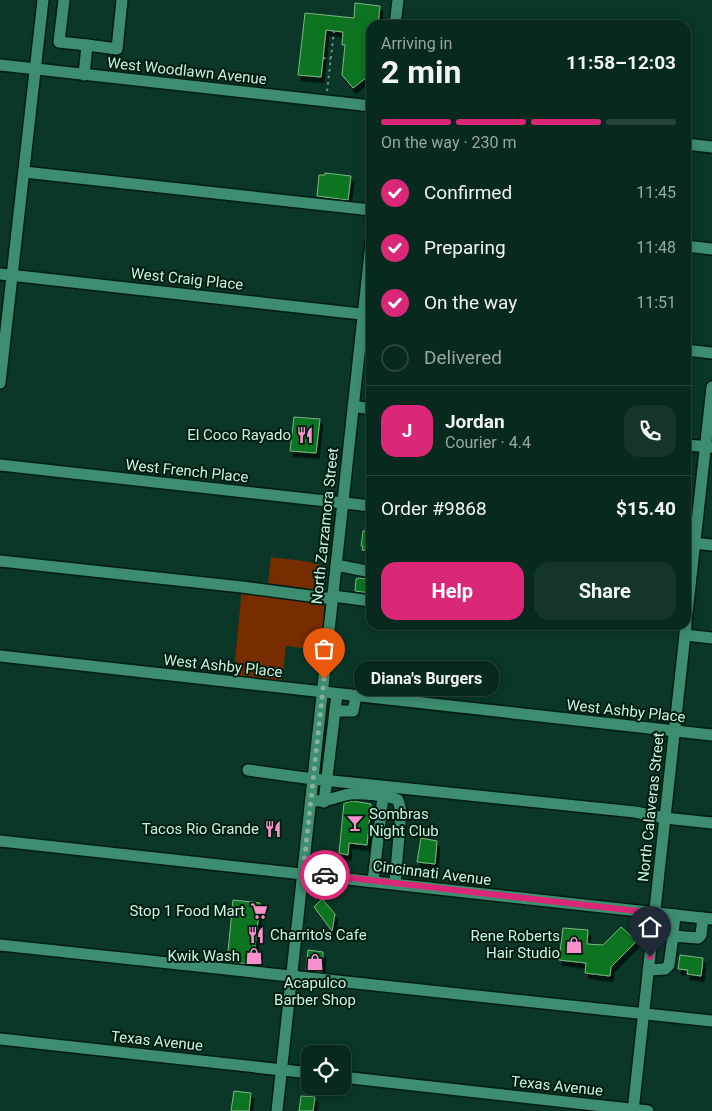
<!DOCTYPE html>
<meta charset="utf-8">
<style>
:root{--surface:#08291d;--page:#16352a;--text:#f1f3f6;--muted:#98a6a4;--line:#29453b;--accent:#db2777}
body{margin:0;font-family:Roboto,sans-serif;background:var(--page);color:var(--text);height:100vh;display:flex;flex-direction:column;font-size:19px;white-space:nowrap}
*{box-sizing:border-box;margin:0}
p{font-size:16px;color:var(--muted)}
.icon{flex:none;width:28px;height:28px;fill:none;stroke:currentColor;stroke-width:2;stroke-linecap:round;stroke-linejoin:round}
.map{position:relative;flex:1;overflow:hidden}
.side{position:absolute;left:366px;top:20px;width:325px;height:610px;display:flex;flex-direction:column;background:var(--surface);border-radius:15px;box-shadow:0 2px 12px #0003,0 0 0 1px var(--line)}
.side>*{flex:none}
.controls{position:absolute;left:301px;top:1045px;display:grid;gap:10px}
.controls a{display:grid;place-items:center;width:50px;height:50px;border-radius:10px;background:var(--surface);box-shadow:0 2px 12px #0003,0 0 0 1px var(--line);font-size:25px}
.pin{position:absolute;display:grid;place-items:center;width:42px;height:42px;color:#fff;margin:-51px -21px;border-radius:50% 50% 50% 0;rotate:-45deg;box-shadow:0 0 5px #0007}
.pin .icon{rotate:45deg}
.courier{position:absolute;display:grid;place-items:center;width:50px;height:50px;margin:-25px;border:4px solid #db2777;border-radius:50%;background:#fff;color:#222;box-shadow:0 1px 6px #0007}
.bubble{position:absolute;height:35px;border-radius:15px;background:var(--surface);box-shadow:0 2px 12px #0003,0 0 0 1px var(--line);font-size:16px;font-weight:700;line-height:35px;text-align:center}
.summary em{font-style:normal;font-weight:700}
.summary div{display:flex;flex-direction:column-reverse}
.summary{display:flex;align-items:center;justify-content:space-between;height:85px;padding:0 15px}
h1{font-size:32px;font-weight:700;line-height:38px}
.bar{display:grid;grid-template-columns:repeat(4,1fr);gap:8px 5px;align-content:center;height:60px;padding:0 15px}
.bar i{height:6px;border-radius:4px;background:var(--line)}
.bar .active{background:var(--accent)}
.bar p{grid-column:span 4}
.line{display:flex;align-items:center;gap:12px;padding:0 15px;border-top:1px solid var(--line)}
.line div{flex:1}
.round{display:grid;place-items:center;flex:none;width:52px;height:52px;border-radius:15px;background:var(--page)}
ol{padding:0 15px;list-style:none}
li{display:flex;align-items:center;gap:15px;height:55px}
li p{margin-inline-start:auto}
li .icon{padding:5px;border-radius:50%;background:var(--accent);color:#fff;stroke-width:4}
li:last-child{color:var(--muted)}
li i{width:28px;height:28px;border:2px solid var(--line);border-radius:50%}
.primary-button{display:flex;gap:10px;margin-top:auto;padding:10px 15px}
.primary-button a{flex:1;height:58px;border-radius:15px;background:var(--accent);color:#fff;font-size:20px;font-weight:700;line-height:58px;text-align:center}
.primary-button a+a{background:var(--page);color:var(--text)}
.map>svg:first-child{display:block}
</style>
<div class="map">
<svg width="712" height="1111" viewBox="0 0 712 1111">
<defs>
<filter id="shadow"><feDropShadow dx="3" dy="5.5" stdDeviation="0" flood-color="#0009"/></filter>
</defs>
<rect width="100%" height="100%" fill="#0a3727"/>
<g fill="#772d00">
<polygon points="271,557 311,562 311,563 321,565 318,590 268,583"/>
<polygon points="242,587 333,599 327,651 286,646 281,688 233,682"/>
</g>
<g fill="#0c7524" stroke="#7fb582" filter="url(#shadow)">
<polygon points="355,3 380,6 378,25 371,25 371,47 367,77 353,88 342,75 345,45 342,45 343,32 326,30 321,77 298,75 305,13 354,18"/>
<polygon points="325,173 351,176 348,200 317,196 319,175 325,175"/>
<polygon points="294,417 320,419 316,453 290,451"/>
<polygon points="366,524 371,525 371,551 362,550 363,546 361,546 363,531 365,531"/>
<polygon points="359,578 371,580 371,593 355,591 356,579"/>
<polygon points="353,801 371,804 367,845 349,843 348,855 339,853 344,803"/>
<polygon points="421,838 437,841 435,864 417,862"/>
<polygon points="322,899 335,914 332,931 314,907"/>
<polygon points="233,900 260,903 253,964 227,962"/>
<polygon points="621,927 637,941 611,967 610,976 585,973 586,963 559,960 563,928 588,930 587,944 603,945"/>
<polygon points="308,950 323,952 322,972 306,970"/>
<polygon points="680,955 703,958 701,976 687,974 688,970 678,969"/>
<polygon points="234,1091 251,1093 249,1111 231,1111"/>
<polygon points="301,1096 315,1097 313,1111 299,1111"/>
</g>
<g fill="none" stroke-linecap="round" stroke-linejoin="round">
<g stroke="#031c12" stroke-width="14">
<g id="minor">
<polyline points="64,0 59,42 87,45 84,75"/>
<polyline points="395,25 398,0"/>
<polyline points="87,45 117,49 122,0"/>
<polyline points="0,65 371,106"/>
<polyline points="686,144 712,147"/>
<polyline points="24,172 371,210"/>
<polyline points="686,246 712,249"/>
<polyline points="0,274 370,315"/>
<polyline points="686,350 712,353"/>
<polyline points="0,383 43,0"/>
<polyline points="353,406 371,409"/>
<polyline points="686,445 712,447"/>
<polyline points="0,465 371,506"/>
<polyline points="686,542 712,545"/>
<polyline points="0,561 242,587 333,599"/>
<polyline points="336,565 371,572"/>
<polyline points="333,596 371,601"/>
<polyline points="686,622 712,387"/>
<polyline points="685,635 712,638"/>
<polyline points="0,656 712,735"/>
<polyline points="335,711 353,711 356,696"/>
<polyline points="248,770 313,779 635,812 665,818 712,823"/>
<path d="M311 801C329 802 334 797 350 794 361 793 388 795 398 800L401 811 395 883"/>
<polyline points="324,802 337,694"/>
<polyline points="0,841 712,919"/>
<polyline points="373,881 383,797"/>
<polyline points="675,915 673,936 698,938 701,935 703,918"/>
<polyline points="0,945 712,1021"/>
<polyline points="648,970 665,969 669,965 673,936"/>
<polyline points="0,1039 310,1073"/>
<polyline points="342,1077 648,1111"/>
<polyline points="277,1111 371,243"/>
<polyline points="633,1111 686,625"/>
</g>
</g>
<g stroke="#6c9685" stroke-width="2" stroke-dasharray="2.5 4" stroke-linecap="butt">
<polyline points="323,58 331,59"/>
<polyline points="327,91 334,31"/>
</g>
<use href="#minor" stroke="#3d8e70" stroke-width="11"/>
</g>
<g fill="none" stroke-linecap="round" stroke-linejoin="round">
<polyline stroke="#87b09f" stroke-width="5" stroke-dasharray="0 9" points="324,679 303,873 325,875"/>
<polyline stroke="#db2777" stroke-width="6" points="325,875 654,913 650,957"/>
</g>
<defs>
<g id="restaurant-bare" transform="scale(1.35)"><path d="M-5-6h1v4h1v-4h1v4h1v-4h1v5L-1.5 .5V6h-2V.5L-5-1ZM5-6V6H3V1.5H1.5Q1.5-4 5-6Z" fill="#f890cb" stroke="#001d11" stroke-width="2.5" paint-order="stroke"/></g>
<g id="bar-bare" transform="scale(1.35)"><path d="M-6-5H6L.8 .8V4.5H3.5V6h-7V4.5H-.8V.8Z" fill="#f890cb" stroke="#001d11" stroke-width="2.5" paint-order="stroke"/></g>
<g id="supermarket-bare" transform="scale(1.35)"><path d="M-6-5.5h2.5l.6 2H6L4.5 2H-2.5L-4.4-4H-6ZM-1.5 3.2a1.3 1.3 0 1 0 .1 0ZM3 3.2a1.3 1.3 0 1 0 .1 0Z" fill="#f890cb" stroke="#001d11" stroke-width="2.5" paint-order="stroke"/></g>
<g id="shop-bare" transform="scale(1.35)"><path d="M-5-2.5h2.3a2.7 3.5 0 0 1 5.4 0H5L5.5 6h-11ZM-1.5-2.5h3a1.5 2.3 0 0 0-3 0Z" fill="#f890cb" stroke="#001d11" stroke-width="2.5" paint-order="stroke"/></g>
</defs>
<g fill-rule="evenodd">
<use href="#restaurant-bare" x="305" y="435"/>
<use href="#bar-bare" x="355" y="823"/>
<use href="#restaurant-bare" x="273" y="829"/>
<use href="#supermarket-bare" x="259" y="911"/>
<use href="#restaurant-bare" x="256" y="935"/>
<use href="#shop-bare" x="574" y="945"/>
<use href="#shop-bare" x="254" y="956"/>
<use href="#shop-bare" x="315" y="962"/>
</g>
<g text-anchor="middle" stroke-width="4" stroke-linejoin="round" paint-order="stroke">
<g font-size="15" fill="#cbf1df" stroke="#001d11">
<text transform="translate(187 71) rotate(6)" y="5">West Woodlawn Avenue</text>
<text transform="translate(187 279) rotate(6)" y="5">West Craig Place</text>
<text transform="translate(187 471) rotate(6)" y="5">West French Place</text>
<text transform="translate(325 526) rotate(-84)" y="5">North Zarzamora Street</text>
<text transform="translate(223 666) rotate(6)" y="5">West Ashby Place</text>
<text transform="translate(626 711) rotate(6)" y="5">West Ashby Place</text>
<text transform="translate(651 807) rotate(-84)" y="5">North Calaveras Street</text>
<text transform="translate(432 873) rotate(7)" y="5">Cincinnati Avenue</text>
<text transform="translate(157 1041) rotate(6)" y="5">Texas Avenue</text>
<text transform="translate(557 1086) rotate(6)" y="5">Texas Avenue</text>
</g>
<g font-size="15" fill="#cbf1df" stroke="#001d11" text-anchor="end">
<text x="291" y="440">El Coco Rayado</text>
<text x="369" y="819" text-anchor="start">Sombras<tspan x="369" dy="17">Night Club</tspan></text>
<text x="259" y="834">Tacos Rio Grande</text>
<text x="245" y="916">Stop 1 Food Mart</text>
<text x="270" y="940" text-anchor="start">Charrito's Cafe</text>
<text x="560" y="941">Rene Roberts<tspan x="560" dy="17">Hair Studio</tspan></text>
<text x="240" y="961">Kwik Wash</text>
<text x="315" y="988" text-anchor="middle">Acapulco<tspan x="315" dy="17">Barber Shop</tspan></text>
</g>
</g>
</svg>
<div class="controls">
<a><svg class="icon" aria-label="locate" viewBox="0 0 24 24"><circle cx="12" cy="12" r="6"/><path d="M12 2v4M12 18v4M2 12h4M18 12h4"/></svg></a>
</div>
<div class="pin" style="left:324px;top:679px;background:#ea580c"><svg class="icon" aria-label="bag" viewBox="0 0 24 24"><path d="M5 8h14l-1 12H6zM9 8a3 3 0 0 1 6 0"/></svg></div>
<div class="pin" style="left:650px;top:957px;background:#1f2937"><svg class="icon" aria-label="home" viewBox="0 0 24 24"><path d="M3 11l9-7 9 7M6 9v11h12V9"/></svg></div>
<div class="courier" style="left:325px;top:875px"><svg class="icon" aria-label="car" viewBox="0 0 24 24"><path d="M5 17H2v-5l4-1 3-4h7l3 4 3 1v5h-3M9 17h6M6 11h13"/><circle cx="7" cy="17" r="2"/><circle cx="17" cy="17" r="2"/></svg></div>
<div class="bubble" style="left:354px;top:661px;width:145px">Diana's Burgers</div>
<section class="side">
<div class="summary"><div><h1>2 min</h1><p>Arriving in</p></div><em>11:58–12:03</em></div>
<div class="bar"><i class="active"></i><i class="active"></i><i class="active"></i><i></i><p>On the way · 230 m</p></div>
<ol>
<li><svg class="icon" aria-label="check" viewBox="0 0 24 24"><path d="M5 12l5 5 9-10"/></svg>Confirmed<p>11:45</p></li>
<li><svg class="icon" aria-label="check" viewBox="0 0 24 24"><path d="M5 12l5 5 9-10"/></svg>Preparing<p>11:48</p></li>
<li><svg class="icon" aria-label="check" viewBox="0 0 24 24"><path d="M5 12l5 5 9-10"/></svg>On the way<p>11:51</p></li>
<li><i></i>Delivered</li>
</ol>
<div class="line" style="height:90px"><b class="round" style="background:var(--accent);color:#fff">J</b><div><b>Jordan</b><p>Courier · 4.4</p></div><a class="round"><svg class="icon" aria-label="phone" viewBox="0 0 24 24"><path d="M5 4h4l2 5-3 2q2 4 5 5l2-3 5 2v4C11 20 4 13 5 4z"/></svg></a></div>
<div class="line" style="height:65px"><div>Order #9868</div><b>$15.40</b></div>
<div class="primary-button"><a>Help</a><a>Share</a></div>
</section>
</div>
